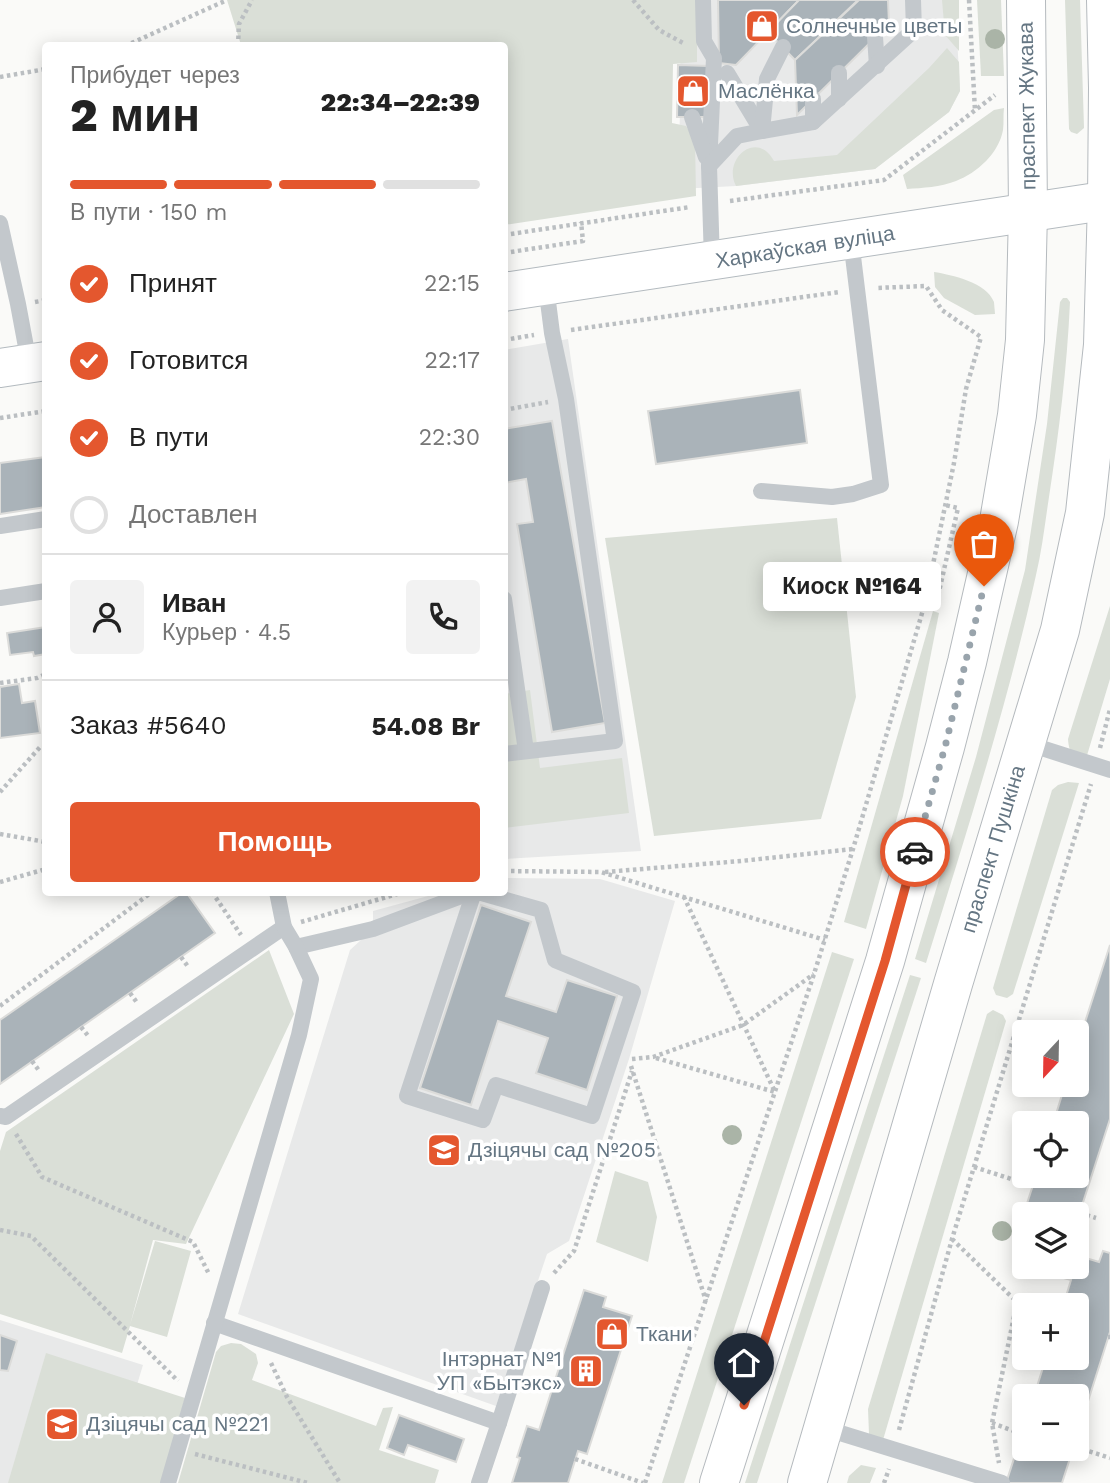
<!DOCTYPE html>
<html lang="ru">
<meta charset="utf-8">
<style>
:root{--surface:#fff;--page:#f2f2f2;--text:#222;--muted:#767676;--line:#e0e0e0;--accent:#e4572e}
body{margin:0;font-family:"Work Sans",sans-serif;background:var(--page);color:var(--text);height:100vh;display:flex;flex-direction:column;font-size:26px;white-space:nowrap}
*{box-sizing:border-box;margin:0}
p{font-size:23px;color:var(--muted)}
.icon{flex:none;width:38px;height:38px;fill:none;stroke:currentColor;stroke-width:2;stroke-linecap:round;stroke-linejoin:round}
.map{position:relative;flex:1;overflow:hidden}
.panel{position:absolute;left:42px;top:42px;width:466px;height:854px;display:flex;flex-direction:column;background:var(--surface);border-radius:7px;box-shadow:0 4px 18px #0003}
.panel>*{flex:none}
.needle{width:46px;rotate:202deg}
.fabs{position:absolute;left:1012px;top:1020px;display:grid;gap:14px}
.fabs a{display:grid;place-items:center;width:77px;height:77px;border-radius:7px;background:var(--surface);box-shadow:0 4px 18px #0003;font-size:35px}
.pin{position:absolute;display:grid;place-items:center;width:60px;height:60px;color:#fff;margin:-72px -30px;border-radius:50% 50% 50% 0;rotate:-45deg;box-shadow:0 0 7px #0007}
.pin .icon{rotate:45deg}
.courier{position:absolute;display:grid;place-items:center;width:70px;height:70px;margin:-35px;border:5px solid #e4572e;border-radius:50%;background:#fff;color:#222;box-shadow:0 2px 9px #0007}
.bubble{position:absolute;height:49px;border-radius:7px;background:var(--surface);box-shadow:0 4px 18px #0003;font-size:23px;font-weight:800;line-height:49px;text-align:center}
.overview em{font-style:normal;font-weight:800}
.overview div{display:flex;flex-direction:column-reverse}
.overview{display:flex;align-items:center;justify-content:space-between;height:119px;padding:0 28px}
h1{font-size:46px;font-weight:800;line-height:52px}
.bar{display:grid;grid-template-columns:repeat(4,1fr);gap:10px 7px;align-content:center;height:84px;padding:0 28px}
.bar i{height:9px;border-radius:5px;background:var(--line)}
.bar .active{background:var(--accent)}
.bar p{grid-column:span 4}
.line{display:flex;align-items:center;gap:18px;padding:0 28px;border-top:2px solid var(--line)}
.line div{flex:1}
.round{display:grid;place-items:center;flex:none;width:74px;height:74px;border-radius:7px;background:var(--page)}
ol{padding:0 28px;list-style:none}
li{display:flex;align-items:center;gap:21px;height:77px}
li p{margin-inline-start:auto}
li .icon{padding:7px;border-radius:50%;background:var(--accent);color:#fff;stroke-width:4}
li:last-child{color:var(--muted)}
li i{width:38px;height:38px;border:4px solid var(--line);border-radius:50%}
.cta{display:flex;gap:14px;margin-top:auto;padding:14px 28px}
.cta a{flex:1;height:80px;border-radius:7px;background:var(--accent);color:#fff;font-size:28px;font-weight:800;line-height:80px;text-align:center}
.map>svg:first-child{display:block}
</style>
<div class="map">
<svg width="1110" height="1483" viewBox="0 0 1110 1483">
<rect width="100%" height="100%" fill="#fafaf8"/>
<g fill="#e8e9e9">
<polygon points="681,0 955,0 960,91 949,112 875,169 736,186 679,189"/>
<polygon points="568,339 641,851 504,859 504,350"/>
<polygon points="504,878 600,879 675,901 629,1059 569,1241 547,1254 496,1406 238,1314 350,950 373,929 373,911 439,893 504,892"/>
<polygon points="0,1320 143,1365 107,1483 0,1483"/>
</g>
<g fill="#dadfd7">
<polygon points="227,0 697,0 697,62 673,64 672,123 686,126 695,140 696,196 504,225 504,46 241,45"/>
<polygon points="942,0 959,0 959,51 945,35"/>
<polygon points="977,0 1001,0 1004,76 981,76"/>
<polygon points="1065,0 1080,0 1084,128 1077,134 1071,132 1069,129"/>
<path d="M947 48 959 62 960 91 949 112 875 169 736 186C722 159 757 129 774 161L837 155 929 68Z"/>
<path d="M1004 108C1003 115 1004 123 1003 130 999 153 977 173 956 181 940 187 923 188 907 189L903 175 994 110Z"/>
<path d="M934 272C952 275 986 282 994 302 994 303 995 312 995 314L975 315 944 298 935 287Z"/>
<path d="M1063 298H1067L1070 302C1067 368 1059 432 1049 497 1045 523 1042 550 1036 575 1007 707 966 834 926 963L915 959 976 757 1025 570 1047 424 1060 302Z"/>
<polygon points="837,518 856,697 821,819 654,836 605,538"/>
<path d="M1110 606V679L1085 762C1073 755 1069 754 1068 739Z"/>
<polygon points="933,611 939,613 903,796 866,929 844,922"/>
<polygon points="530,690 540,768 622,758 629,813 504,828 504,694"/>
<polygon points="1068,782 1079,783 1013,994 1007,998 996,995 993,988 1052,790 1058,785"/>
<polygon points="269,950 294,1014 186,1244 153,1240 130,1325 155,1241 191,1251 167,1337 130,1326 122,1353 0,1314 0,1151 6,1132"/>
<polygon points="832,952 854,959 684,1483 662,1483"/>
<polygon points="910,975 921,978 757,1483 745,1483"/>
<polygon points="993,1010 1003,1015 1006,1021 883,1440 869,1434 868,1409 987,1014"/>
<polygon points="615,1171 648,1182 657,1217 648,1262 596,1242"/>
<polygon points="231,1343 241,1344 256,1354 258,1363 252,1380 376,1426 383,1408 393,1407 379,1450 439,1470 435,1483 178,1483 216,1352 221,1346"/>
<polygon points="46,1353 185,1398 161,1483 8,1483"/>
<polygon points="861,1465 876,1468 870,1483 847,1483 849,1476"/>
</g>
<g fill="#aab3b9" stroke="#dcdcda" stroke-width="2">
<polygon points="718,0 799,0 736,65 719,63"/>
<polygon points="799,0 858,0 795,60 768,32"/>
<polygon points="859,0 888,0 889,24 797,115 795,60"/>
<polygon points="678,65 709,66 706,117 677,117"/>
<polygon points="800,390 807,443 656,464 648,411"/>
<polygon points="552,421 605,723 552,732 517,524 533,522 526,479 504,483 504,429"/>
<polygon points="46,457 46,507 0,514 0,463"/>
<polygon points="46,627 46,654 34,656 33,652 10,655 7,633"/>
<polygon points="19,684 22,703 35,701 40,733 0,738 0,687"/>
<polygon points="183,892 186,892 215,933 0,1084 0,1020"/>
<polygon points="481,905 531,922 506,996 556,1012 567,980 617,996 587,1090 536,1073 548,1038 498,1021 471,1105 420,1088"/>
<polygon points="1110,945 1110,1119 1076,1224 1076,1214 1024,1214 1024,1246 1014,1243 1036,1176 1076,1176 1076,1124 1053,1124 1065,1085 1076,1085 1076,1050"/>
<polygon points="1103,1251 1110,1253 1110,1332 1076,1439 1076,1396 1034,1396 1046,1358 1076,1358 1076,1306 1063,1306 1071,1280 1060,1277 1063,1267 1076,1267 1076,1255 1099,1262"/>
<polygon points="584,1290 606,1297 603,1307 632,1316 587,1454 578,1451 568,1483 512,1483 520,1458 517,1457 527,1426 539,1430"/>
<polygon points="0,1335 17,1341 8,1371 0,1370"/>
<polygon points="399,1415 464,1439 456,1462 408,1445 404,1455 387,1448"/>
<polygon points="1024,1428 1024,1449 1073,1449 1062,1483 1006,1483"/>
</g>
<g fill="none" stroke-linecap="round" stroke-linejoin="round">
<g stroke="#b3babf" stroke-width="40">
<g id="secondary">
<polyline points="504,292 1110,200"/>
<polyline points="0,368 46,361"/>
</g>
</g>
<g stroke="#b5babe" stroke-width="40">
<g id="primary">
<polyline points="719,1483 885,961 945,747 967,662 999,521 1017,415 1025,340 1028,212 1026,0"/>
<polyline points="807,1483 953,984 1060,630 1085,513 1103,345 1107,201 1108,88 1106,0"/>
</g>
</g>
<g stroke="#bbbfc2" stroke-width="4.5" stroke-dasharray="3.5 3.5" stroke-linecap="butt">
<polyline points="633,0 659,30 685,44"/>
<polyline points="969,0 975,111"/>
<polyline points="125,46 227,0"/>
<polyline points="238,46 239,24 252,0"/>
<polyline points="0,77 46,69"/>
<polyline points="730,201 884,180 995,95"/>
<polyline points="504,235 690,207"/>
<polyline points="504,253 583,241 581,222"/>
<polyline points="35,302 46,300"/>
<polyline points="571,330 839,292"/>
<polyline points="504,340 534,335"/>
<polyline points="504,410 548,402"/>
<polyline points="0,418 46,411"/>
<polyline points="925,603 936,605 958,508 945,505"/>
<polyline points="0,683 37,678 46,674"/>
<polyline points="1100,748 1110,709"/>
<polyline points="0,792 41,746 46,746"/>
<polyline points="0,834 46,842"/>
<polyline points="504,871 601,872 825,940"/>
<polyline points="605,872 741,861 853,849"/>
<polyline points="0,882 46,869"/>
<polyline points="212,892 241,935"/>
<polyline points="301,922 404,892"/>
<polyline points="181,957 189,968"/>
<polyline points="130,993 138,1004"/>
<polyline points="0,1006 152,892"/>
<polyline points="81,1027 89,1037"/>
<polyline points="656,1058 775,1092 684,897"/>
<polyline points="632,1059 653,1057 743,1025 814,974"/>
<polyline points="32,1061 40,1072"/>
<polyline points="631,1066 706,1301"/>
<polyline points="16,1134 42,1177 193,1242 209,1274"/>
<polyline points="974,1167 1033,1186"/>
<polyline points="1080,1213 1096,1218"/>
<polyline points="0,1230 31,1236 178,1381"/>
<polyline points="952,1239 1017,1302 992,1423 999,1463"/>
<polyline points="554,1273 574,1251 632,1071"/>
<polyline points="1108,1337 1110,1337"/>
<polyline points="271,1363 287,1397 340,1483"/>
<polyline points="992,1423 1022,1434"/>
<polyline points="899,1430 952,1239 1091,784"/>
<polyline points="1076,1447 1110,1458"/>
<polyline points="195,1454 308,1483"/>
<polyline points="575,1459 643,1483"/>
<polyline points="645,1483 814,974 853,849 925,603 954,463 966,389 981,337 942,310 926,286 876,288"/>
<polyline points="884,1483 889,1469"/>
</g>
<g stroke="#c3c8cc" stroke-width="16">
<polyline points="703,0 704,41 714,58 709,166 712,261"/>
<polyline points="875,37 877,66"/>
<polyline points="727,73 762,131 813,122 914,30 913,0"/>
<polyline points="839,99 839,73"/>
<polyline points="692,117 706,157"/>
<polyline points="813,122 813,99"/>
<polyline points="709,166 737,136 762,131 767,79 783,47"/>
<polyline points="0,223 18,304 29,363"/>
<polyline points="761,491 832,497 853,494 881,485 851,240"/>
<polyline points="0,526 46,519"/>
<polyline points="0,598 46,591"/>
<polyline points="504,599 526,751"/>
<polyline points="1026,743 1110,770"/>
<polyline points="504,754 615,741 566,399 552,333 546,286"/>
<polyline points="474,892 407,1096 483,1120 496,1085 592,1116 633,992 555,960 541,910 478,892"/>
<polyline points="296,947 373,929 472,892"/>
<polyline points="0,1116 6,1117 284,927"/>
<polyline points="214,1323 499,1423 479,1483"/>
<polyline points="499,1423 542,1288"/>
<polyline points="824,1428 1002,1483"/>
<polyline points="168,1483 299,1035 311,979 296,947 284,927 277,892"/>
</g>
<use href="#secondary" stroke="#fff" stroke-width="38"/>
<use href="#primary" stroke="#fff" stroke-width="38"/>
</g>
<g fill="#aab4a7">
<circle cx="995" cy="39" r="10"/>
<circle cx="732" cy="1135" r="10"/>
<circle cx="1002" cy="1231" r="10"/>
</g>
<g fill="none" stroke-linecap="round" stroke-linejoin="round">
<polyline stroke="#99a4ac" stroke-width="7" stroke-dasharray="0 12.6" points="915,852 945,747 984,586"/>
<polyline stroke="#e4572e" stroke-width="9" points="744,1405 885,961 915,852"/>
</g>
<defs>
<g id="shop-square" transform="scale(1.75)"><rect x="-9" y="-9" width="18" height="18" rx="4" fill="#e4572e" stroke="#fff"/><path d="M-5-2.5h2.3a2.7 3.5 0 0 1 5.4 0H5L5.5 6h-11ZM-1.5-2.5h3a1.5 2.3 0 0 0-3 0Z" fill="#fff"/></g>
<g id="school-square" transform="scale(1.75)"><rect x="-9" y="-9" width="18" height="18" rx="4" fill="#e4572e" stroke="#fff"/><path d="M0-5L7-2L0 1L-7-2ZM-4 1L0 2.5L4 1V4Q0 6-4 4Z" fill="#fff"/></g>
<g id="building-square" transform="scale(1.75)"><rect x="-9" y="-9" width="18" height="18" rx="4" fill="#e4572e" stroke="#fff"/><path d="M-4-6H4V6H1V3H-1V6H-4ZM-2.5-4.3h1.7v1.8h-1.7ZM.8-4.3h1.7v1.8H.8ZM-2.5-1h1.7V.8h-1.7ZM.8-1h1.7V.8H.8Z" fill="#fff"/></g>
</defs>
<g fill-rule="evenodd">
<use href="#shop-square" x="762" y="26"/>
<use href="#shop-square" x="693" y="91"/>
<use href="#school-square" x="444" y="1150"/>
<use href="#shop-square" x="612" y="1334"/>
<use href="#building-square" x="586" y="1371"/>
<use href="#school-square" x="62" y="1424"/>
</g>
<g text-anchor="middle" stroke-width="7" stroke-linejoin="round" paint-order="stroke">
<g font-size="21" fill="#657683" stroke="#fff" text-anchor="start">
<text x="786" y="33">Солнечные цветы</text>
<text x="718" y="98">Маслёнка</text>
<text x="468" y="1157">Дзіцячы сад №205</text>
<text x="636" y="1341">Ткани</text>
<text x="562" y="1366" text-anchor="end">Інтэрнат №1<tspan x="562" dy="24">УП «Бытэкс»</tspan></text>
<text x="86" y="1431">Дзіцячы сад №221</text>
</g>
<g font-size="21" fill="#657683" stroke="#fff">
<text transform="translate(1027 106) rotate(-91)" y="7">праспект Жукава</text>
<text transform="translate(805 247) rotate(-9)" y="7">Харкаўская вуліца</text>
<text transform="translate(993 849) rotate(-73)" y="7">праспект Пушкіна</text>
</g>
</g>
</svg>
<div class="fabs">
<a><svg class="needle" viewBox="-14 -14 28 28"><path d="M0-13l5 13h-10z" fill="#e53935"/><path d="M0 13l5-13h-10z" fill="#767676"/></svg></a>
<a><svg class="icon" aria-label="locate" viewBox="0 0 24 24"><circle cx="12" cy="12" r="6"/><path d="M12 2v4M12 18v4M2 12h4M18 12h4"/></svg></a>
<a><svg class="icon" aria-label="layers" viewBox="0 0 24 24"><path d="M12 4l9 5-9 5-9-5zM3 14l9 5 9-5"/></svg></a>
<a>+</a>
<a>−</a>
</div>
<div class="pin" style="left:984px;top:586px;background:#ea580c"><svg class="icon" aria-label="bag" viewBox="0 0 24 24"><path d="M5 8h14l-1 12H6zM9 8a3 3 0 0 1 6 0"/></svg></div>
<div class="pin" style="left:744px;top:1405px;background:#1f2937"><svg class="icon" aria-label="home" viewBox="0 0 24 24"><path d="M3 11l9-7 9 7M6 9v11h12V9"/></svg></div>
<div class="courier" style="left:915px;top:852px"><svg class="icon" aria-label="car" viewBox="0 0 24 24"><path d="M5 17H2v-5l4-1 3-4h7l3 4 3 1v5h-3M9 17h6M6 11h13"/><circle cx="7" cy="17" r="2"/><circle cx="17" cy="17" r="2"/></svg></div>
<div class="bubble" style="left:763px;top:562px;width:178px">Киоск №164</div>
<section class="panel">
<div class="overview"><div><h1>2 мин</h1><p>Прибудет через</p></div><em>22:34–22:39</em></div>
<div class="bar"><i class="active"></i><i class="active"></i><i class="active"></i><i></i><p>В пути · 150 m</p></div>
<ol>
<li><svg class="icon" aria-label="check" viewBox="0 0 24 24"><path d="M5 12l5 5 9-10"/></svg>Принят<p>22:15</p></li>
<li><svg class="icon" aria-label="check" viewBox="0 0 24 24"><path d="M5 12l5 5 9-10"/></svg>Готовится<p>22:17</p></li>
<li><svg class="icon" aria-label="check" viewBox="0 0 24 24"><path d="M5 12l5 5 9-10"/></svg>В пути<p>22:30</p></li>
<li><i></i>Доставлен</li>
</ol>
<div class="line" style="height:126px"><a class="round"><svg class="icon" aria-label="person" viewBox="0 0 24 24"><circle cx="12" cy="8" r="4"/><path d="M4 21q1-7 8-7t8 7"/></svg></a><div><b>Иван</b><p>Курьер · 4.5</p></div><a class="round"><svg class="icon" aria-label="phone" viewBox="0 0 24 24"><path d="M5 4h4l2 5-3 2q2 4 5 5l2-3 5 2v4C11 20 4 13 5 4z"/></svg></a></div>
<div class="line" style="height:91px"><div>Заказ #5640</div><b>54.08 Br</b></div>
<div class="cta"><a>Помощь</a></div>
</section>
</div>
